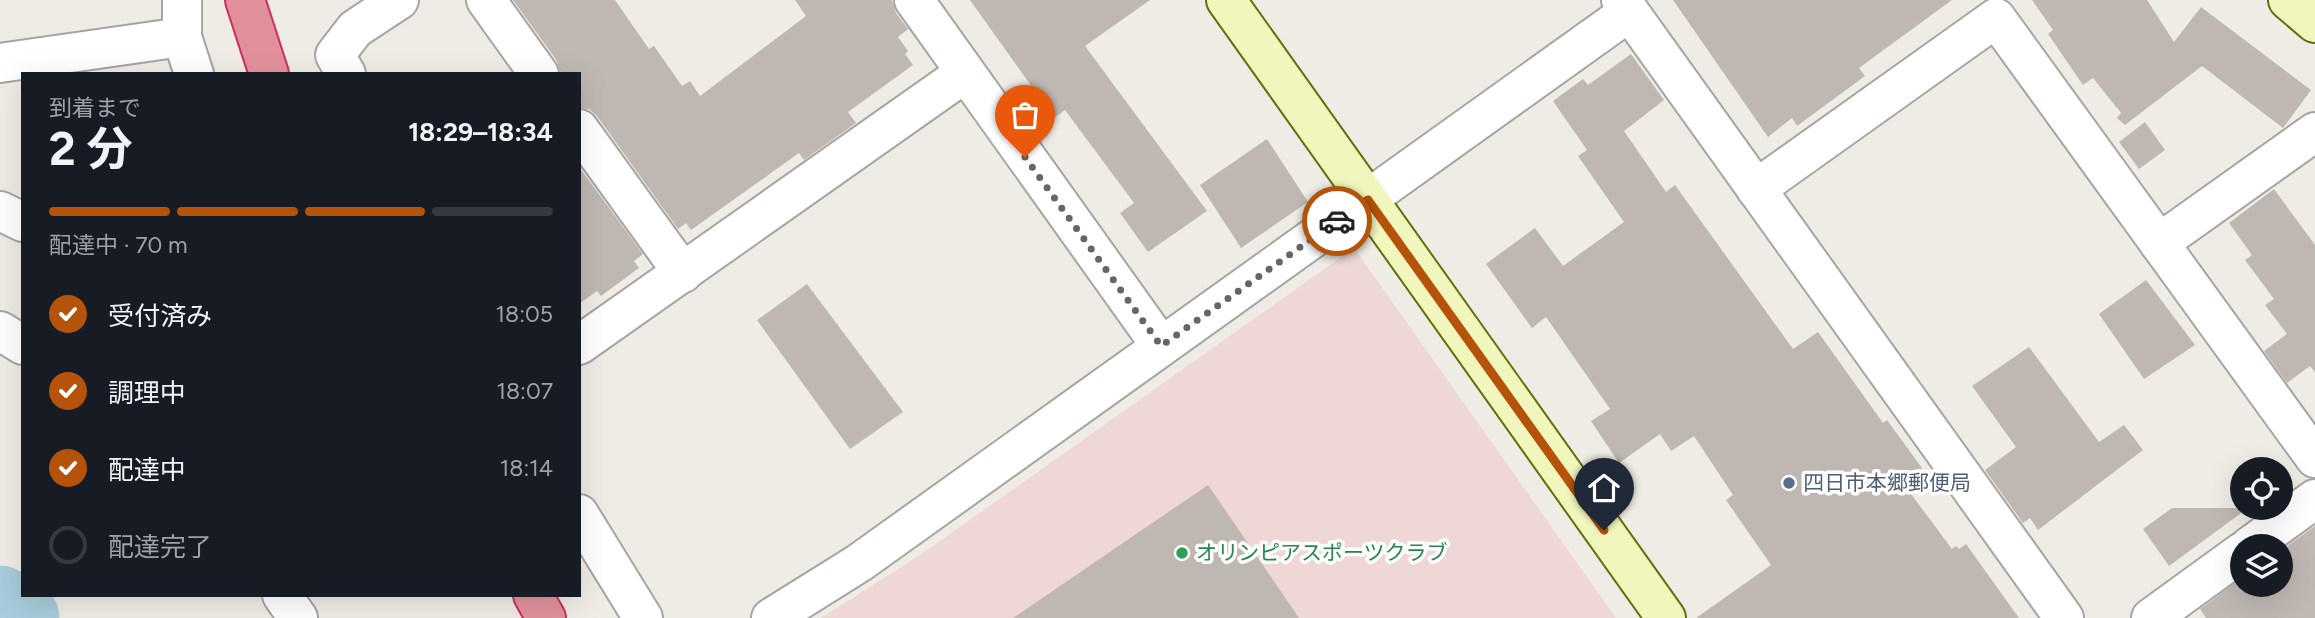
<!DOCTYPE html>
<html lang="ja">
<meta charset="utf-8">
<style>
:root{--surface:#171b24;--page:#20242c;--text:#f1f3f6;--muted:#9ea1a6;--line:#363941;--accent:#b45309}
body{margin:0;font-family:Figtree,"Noto Sans JP",sans-serif;background:var(--page);color:var(--text);height:100vh;display:flex;flex-direction:column;font-size:26px;white-space:nowrap}
*{box-sizing:border-box;margin:0}
p{font-size:23px;color:var(--muted)}
.icon{flex:none;width:38px;height:38px;fill:none;stroke:currentColor;stroke-width:2;stroke-linecap:round;stroke-linejoin:round}
.map{position:relative;flex:1;overflow:hidden}
.drawer{position:absolute;left:21px;top:72px;width:560px;height:525px;display:flex;flex-direction:column;background:var(--surface);border-radius:0px;box-shadow:0 7px 28px #0002}
.drawer>*{flex:none}
.tools{position:absolute;left:2230px;top:457px;display:grid;gap:14px}
.tools a{display:grid;place-items:center;width:63px;height:63px;border-radius:50%;background:var(--surface);box-shadow:0 7px 28px #0002;font-size:35px}
.pin{position:absolute;display:grid;place-items:center;width:60px;height:60px;color:#fff;margin:-72px -30px;border-radius:50% 50% 50% 0;rotate:-45deg;box-shadow:0 0 7px #0007}
.pin .icon{rotate:45deg}
.courier{position:absolute;display:grid;place-items:center;width:70px;height:70px;margin:-35px;border:5px solid #b45309;border-radius:50%;background:#fff;color:#222;box-shadow:0 2px 9px #0007}
.summary em{font-style:normal;font-weight:700}
.summary div{display:flex;flex-direction:column-reverse}
.summary{display:flex;align-items:center;justify-content:space-between;height:119px;padding:0 28px}
h1{font-size:46px;font-weight:700;line-height:52px}
.bar{display:grid;grid-template-columns:repeat(4,1fr);gap:10px 7px;align-content:center;height:84px;padding:0 28px}
.bar i{height:9px;border-radius:5px;background:var(--line)}
.bar .on{background:var(--accent)}
.bar p{grid-column:span 4}
ol{padding:0 28px;list-style:none}
li{display:flex;align-items:center;gap:21px;height:77px}
li p{margin-inline-start:auto}
li .icon{padding:7px;border-radius:50%;background:var(--accent);color:#fff;stroke-width:4}
li:last-child{color:var(--muted)}
li i{width:38px;height:38px;border:4px solid var(--line);border-radius:50%}
.map>svg:first-child{display:block}
</style>
<div class="map">
<svg width="2315" height="618" viewBox="0 0 2315 618">
<rect width="100%" height="100%" fill="#efece5"/>
<polygon fill="#efd7d5" points="1354,248 1616,618 821,618 923,553"/>
<g fill="none" stroke-linecap="round" stroke-linejoin="round">
<polyline stroke="#a8ccda" stroke-width="77" points="0,604 21,618"/>
</g>
<g fill="#bfb8b2">
<polygon points="513,0 615,0 649,49 654,46 682,86 690,81 700,96 806,16 795,0 892,0 896,13 908,29 898,37 908,51 905,54 913,65 848,112 856,123 804,160 799,153 691,230 686,223 678,229 597,116 589,109 579,108 579,74 561,74 557,61"/>
<polygon points="970,0 1150,0 1085,46 1207,211 1148,252 1120,213 1134,203 1065,110 1054,118"/>
<polygon points="1673,0 1952,0 1859,68 1865,76 1797,126 1792,118 1768,137"/>
<polygon points="2032,0 2147,0 2174,42 2201,7 2311,90 2283,128 2202,66 2125,125 2117,118 2121,113 2093,78 2083,85 2048,34 2053,30"/>
<polygon points="1631,54 1664,100 1624,131 1666,192 1675,185 1793,349 1818,332 1883,423 1887,420 1922,468 1902,482 1952,549 1956,546 1959,549 1966,544 2019,618 1696,618 1771,565 1726,500 1733,495 1694,436 1671,451 1660,434 1619,463 1591,421 1610,409 1546,317 1532,328 1486,264 1535,228 1563,266 1624,222 1578,156 1587,150 1553,101 1583,79 1588,85"/>
<polygon points="2145,122 2165,150 2139,169 2119,142"/>
<polygon points="1267,139 1308,202 1241,248 1200,185"/>
<polygon points="579,167 643,254 634,261 639,268 601,296 597,291 579,304"/>
<polygon points="2274,189 2315,245 2315,372 2310,366 2287,383 2264,351 2287,334 2265,305 2274,299 2245,260 2252,255 2229,223"/>
<polygon points="2146,280 2195,345 2144,379 2099,314"/>
<polygon points="807,284 903,412 850,449 757,320"/>
<polygon points="2029,347 2099,442 2124,425 2143,450 2038,530 2030,518 2023,523 1985,470 2016,447 1972,386"/>
<polygon points="1208,485 1299,618 1013,618"/>
<polygon points="2172,508 2248,508 2169,566 2143,529"/>
<polygon points="2315,526 2315,618 2206,618 2200,609 2234,584 2280,584 2280,551"/>
</g>
<g fill="none" stroke-linecap="round" stroke-linejoin="round">
<g stroke="#a5a5a5" stroke-width="42">
<g id="street">
<polyline points="182,0 182,37 194,74"/>
<polyline points="486,0 539,74"/>
<polyline points="914,0 1161,346"/>
<polyline points="1621,0 2064,618"/>
<polyline points="0,63 182,37"/>
<polyline points="346,74 335,55 355,29 399,0"/>
<polyline points="579,129 683,273"/>
<polyline points="1756,189 1996,18 2315,458"/>
<polyline points="0,211 23,222"/>
<polyline points="2159,243 2315,132"/>
<polyline points="0,331 23,345"/>
<polyline points="579,345 965,73"/>
<polyline points="579,514 643,618"/>
<polyline points="2250,546 2315,499"/>
<polyline points="282,595 298,618"/>
<polyline points="771,618 859,563 1629,12"/>
<polyline points="2151,618 2242,552"/>
</g>
</g>
<g stroke="#60700b" stroke-width="42">
<g id="secondary">
<polyline points="1226,0 1666,618"/>
<polyline points="2288,0 2315,23"/>
</g>
</g>
<g stroke="#d12e5f" stroke-width="42">
<g id="highway">
<polyline points="245,0 269,74"/>
<polyline points="533,595 546,618"/>
</g>
</g>
<use href="#street" stroke="#fff" stroke-width="38"/>
<use href="#secondary" stroke="#f0f6bc" stroke-width="38"/>
<use href="#highway" stroke="#e2919c" stroke-width="38"/>
</g>
<g fill="none" stroke-linecap="round" stroke-linejoin="round">
<polyline stroke="#676664" stroke-width="7" stroke-dasharray="0 12.6" points="1025,157 1161,346 1337,221"/>
<polyline stroke="#b45309" stroke-width="9" points="1337,221 1368,200 1604,530"/>
</g>
<circle fill="#5c6f8a" stroke="#fff" stroke-width="2.5" cx="1789" cy="483" r="7"/>
<circle fill="#2e9e5b" stroke="#fff" stroke-width="2.5" cx="1182" cy="553" r="7"/>
<g text-anchor="middle" stroke-width="7" stroke-linejoin="round" paint-order="stroke">
<g font-size="21" fill="#4e5e75" stroke="#fff" text-anchor="start">
<text x="1803" y="490">四日市本郷郵便局</text>
</g>
<g font-size="21" fill="#27864d" stroke="#fff" text-anchor="start">
<text x="1196" y="560">オリンピアスポーツクラブ</text>
</g>
</g>
</svg>
<div class="tools">
<a><svg class="icon" aria-label="locate" viewBox="0 0 24 24"><circle cx="12" cy="12" r="6"/><path d="M12 2v4M12 18v4M2 12h4M18 12h4"/></svg></a>
<a><svg class="icon" aria-label="layers" viewBox="0 0 24 24"><path d="M12 4l9 5-9 5-9-5zM3 14l9 5 9-5"/></svg></a>
</div>
<div class="pin" style="left:1025px;top:157px;background:#ea580c"><svg class="icon" aria-label="bag" viewBox="0 0 24 24"><path d="M5 8h14l-1 12H6zM9 8a3 3 0 0 1 6 0"/></svg></div>
<div class="pin" style="left:1604px;top:530px;background:#1f2937"><svg class="icon" aria-label="home" viewBox="0 0 24 24"><path d="M3 11l9-7 9 7M6 9v11h12V9"/></svg></div>
<div class="courier" style="left:1337px;top:221px"><svg class="icon" aria-label="car" viewBox="0 0 24 24"><path d="M5 17H2v-5l4-1 3-4h7l3 4 3 1v5h-3M9 17h6M6 11h13"/><circle cx="7" cy="17" r="2"/><circle cx="17" cy="17" r="2"/></svg></div>
<section class="drawer">
<div class="summary"><div><h1>2 分</h1><p>到着まで</p></div><em>18:29–18:34</em></div>
<div class="bar"><i class="on"></i><i class="on"></i><i class="on"></i><i></i><p>配達中 · 70 m</p></div>
<ol>
<li><svg class="icon" aria-label="check" viewBox="0 0 24 24"><path d="M5 12l5 5 9-10"/></svg>受付済み<p>18:05</p></li>
<li><svg class="icon" aria-label="check" viewBox="0 0 24 24"><path d="M5 12l5 5 9-10"/></svg>調理中<p>18:07</p></li>
<li><svg class="icon" aria-label="check" viewBox="0 0 24 24"><path d="M5 12l5 5 9-10"/></svg>配達中<p>18:14</p></li>
<li><i></i>配達完了</li>
</ol>
</section>
</div>
